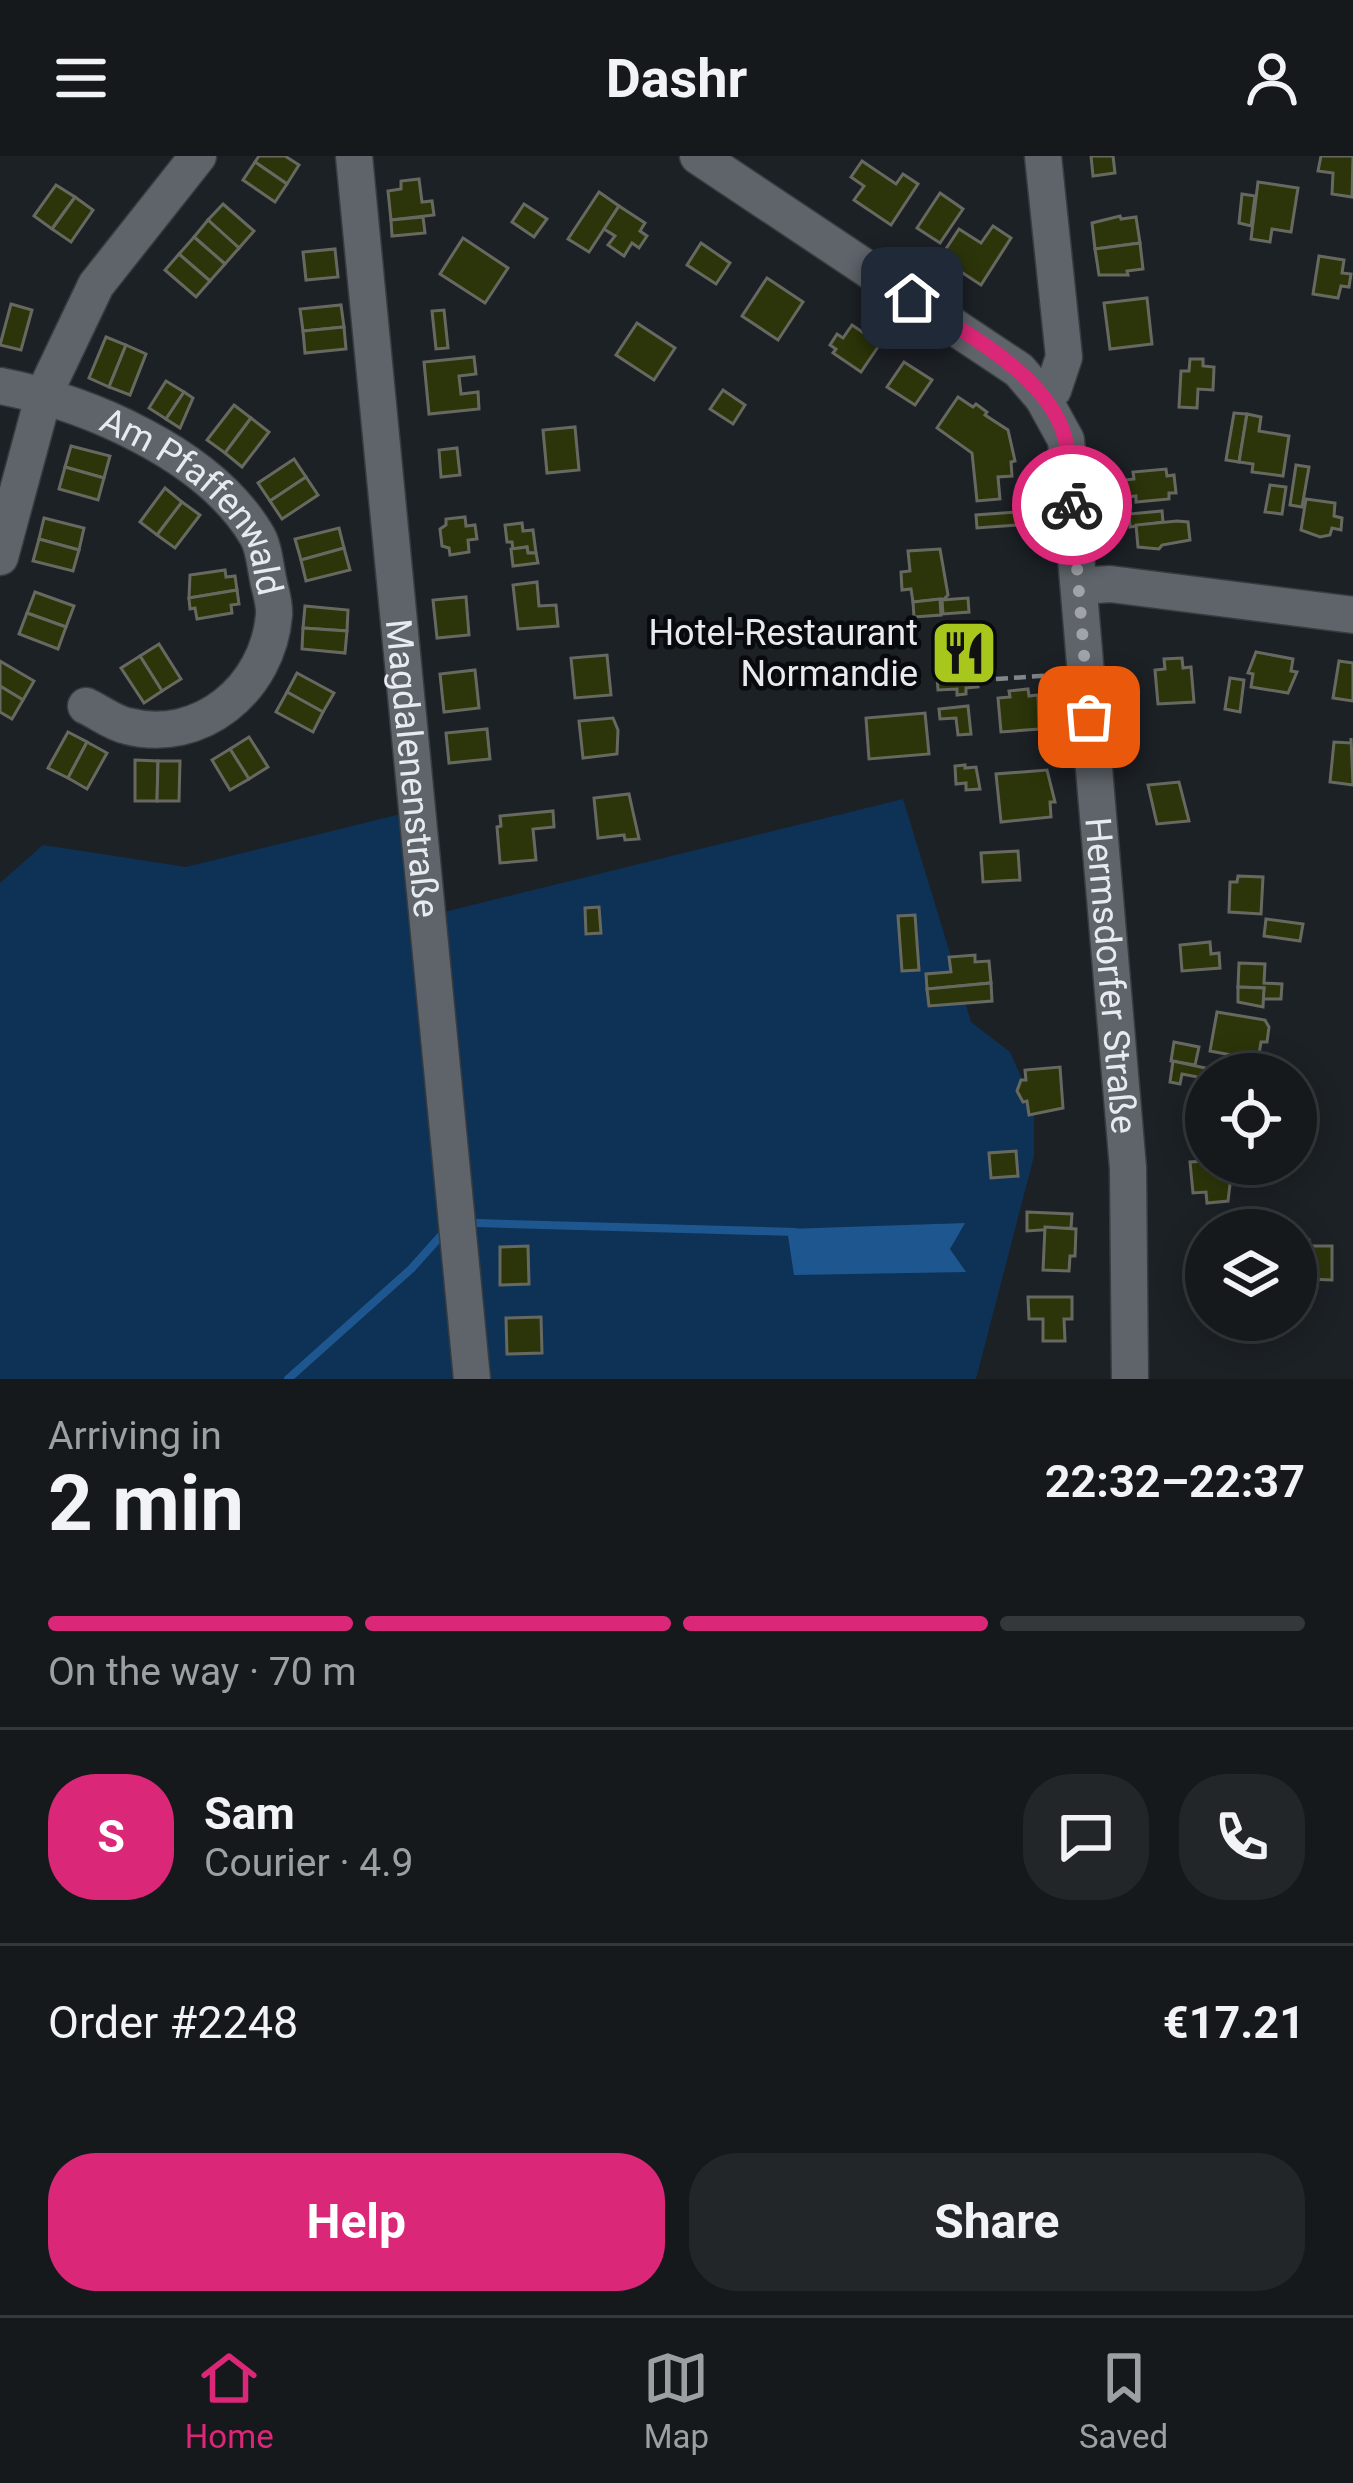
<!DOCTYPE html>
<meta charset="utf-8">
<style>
:root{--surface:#15191c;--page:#222629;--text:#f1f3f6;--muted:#9da0a3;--line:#34383b;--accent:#db2777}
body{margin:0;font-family:Roboto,sans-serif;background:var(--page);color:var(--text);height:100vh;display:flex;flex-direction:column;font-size:45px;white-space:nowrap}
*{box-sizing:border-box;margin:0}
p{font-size:39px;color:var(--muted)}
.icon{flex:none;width:66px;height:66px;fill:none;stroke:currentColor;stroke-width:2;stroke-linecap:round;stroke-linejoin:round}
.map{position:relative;height:1223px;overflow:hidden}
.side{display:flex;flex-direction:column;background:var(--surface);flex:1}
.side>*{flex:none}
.buttons{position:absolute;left:1185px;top:897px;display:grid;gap:24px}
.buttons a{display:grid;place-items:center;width:132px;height:132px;border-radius:50%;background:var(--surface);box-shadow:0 6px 30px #0003,0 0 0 3px var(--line);font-size:60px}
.pin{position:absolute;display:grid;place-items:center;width:102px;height:102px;color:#fff;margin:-51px;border-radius:24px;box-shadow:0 6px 18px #0006}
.courier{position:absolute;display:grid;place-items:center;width:120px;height:120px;margin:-60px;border:9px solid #db2777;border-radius:50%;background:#fff;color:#222;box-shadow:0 3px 15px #0007}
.summary em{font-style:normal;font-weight:700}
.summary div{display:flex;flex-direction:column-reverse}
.summary{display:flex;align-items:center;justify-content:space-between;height:204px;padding:0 48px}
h1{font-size:78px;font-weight:700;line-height:90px}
.bar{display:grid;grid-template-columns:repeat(4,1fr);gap:18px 12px;align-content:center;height:144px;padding:0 48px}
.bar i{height:15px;border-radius:9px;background:var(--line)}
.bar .current{background:var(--accent)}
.bar p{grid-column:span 4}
.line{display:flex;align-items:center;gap:30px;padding:0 48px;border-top:3px solid var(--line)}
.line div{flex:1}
.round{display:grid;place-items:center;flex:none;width:126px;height:126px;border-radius:48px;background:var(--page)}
.cta{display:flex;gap:24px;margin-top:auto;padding:24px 48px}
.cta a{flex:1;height:138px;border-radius:48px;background:var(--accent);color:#fff;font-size:48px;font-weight:700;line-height:138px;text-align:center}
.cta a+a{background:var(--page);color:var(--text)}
header{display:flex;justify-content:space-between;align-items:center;height:156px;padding:0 48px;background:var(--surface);font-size:54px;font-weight:700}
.dock{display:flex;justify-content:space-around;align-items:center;height:168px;border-top:3px solid var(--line);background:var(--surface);font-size:33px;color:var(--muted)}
.dock a{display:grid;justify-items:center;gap:6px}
.dock .current{color:var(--accent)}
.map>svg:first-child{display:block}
</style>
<header><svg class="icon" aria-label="menu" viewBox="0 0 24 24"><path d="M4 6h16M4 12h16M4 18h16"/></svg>Dashr<svg class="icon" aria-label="person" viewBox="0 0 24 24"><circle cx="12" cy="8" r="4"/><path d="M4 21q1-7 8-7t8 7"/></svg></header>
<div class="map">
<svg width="1353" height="1223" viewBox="0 0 1353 1223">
<rect width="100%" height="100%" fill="#1c2126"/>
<path fill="#0e3256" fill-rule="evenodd" d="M903 643 971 866 1010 896 1034 950V1000L976 1223H0V727L43 689 186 711 417 654 428 760ZM963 1067 950 1093 965 1115 787 1074Z"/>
<polygon fill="#1e5790" points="965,1067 950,1093 966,1116 794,1119 787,1073"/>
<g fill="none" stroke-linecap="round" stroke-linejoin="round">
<g stroke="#1e5790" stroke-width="8">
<polyline points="476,1067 795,1076"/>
<polyline points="288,1223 411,1113 447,1073"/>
</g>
</g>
<g fill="#2c3509" stroke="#676961" stroke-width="3">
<polygon points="259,0 285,0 299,9 287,28 255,6"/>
<polygon points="1091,0 1113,0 1115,17 1093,20"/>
<polygon points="1321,0 1353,0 1352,41 1332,38 1333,17 1318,15"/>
<polygon points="862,5 896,28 903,18 918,28 891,69 854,44 864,30 851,21"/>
<polygon points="255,6 287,28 275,46 243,24"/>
<polygon points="419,23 422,46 432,45 434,59 391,64 388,35 401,33 401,25"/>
<polygon points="1258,26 1298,32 1291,76 1272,73 1270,86 1251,83"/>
<polygon points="56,29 75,41 52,73 34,60"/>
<polygon points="599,36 619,50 589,96 568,83"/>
<polygon points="940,37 963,53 940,87 917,72"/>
<polygon points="1242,38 1255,40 1251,70 1239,67"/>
<polygon points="75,41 93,54 71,86 52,73"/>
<polygon points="223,48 254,75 239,92 208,64"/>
<polygon points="524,48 547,63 534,81 512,66"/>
<polygon points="619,50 645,67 640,75 647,80 639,92 632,87 624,100 608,89 615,80 604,73"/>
<polygon points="1120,60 1121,63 1136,61 1140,87 1095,93 1092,67"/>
<polygon points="423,61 425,77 392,80 391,64"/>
<polygon points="208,64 239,92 225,108 194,81"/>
<polygon points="993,70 1011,82 981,129 940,102 959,73 981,87"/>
<polygon points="194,81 225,108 210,125 179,98"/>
<polygon points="463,82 508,112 485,147 440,118"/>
<polygon points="701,87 730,107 716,128 687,109"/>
<polygon points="1140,87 1143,113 1127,115 1128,119 1099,119 1095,93"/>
<polygon points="335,93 338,121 306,124 303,96"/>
<polygon points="179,98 210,125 196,141 165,114"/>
<polygon points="1319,100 1344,104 1342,117 1351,118 1349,131 1341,130 1338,142 1313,138"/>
<polygon points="767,122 803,146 778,184 742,160"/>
<polygon points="1147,142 1152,188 1110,193 1104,147"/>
<polygon points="11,148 32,154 21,194 0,189"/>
<polygon points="341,149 344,171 303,175 300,153"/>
<polygon points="444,154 448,192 436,193 432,155"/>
<polygon points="637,167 675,192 654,224 616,199"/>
<polygon points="852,169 880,188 861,216 833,197 836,193 830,189 837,178 843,182"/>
<polygon points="344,171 346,193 305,197 303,175"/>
<polygon points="106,181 126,189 109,231 89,222"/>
<polygon points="126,189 146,198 130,239 109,231"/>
<polygon points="474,201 476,218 459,220 461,238 478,236 479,253 429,258 424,206"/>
<polygon points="1190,203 1203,203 1203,210 1214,211 1213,234 1198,233 1197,252 1179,251 1181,215 1189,215"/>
<polygon points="904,206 932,224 915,249 887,231"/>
<polygon points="166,225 184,236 166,263 149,252"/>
<polygon points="723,234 745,249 733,268 710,253"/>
<polygon points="184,236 193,242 180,272 166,263"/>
<polygon points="958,241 973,251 976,248 987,256 985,259 1008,274 1015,305 1011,306 1012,320 998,321 1000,343 977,345 972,297 937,272"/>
<polygon points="234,249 251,262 225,297 207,284"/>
<polygon points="1234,257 1247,258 1239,306 1226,304"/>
<polygon points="1247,258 1261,261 1259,275 1289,280 1283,320 1252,316 1253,308 1239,306"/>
<polygon points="251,262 269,276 242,311 225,297"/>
<polygon points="575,271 579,314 547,317 543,274"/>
<polygon points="71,290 110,300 104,322 65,311"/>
<polygon points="457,292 460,319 441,321 439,294"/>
<polygon points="294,303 306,321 270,345 258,327"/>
<polygon points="1296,309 1309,311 1302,351 1290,349"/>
<polygon points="65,311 104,322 98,344 59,333"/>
<polygon points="1166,313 1167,320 1174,319 1176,337 1169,337 1169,343 1136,346 1136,340 1126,341 1125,324 1134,323 1133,316"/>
<polygon points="306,321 318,339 282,363 270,345"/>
<polygon points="1270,329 1286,331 1282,358 1265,356"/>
<polygon points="165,332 182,346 157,379 140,366"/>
<polygon points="1306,343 1335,347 1334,360 1342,362 1341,374 1332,372 1330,379 1320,381 1301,374"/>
<polygon points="182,346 200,359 175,392 157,379"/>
<polygon points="1162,355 1163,366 1130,371 1129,358"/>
<polygon points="1016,356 1017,369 977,372 976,359"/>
<polygon points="465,361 466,370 475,369 477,383 468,384 469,396 450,399 449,392 442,390 440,373 446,369 446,363"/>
<polygon points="44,362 84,372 79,394 39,383"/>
<polygon points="1177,365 1188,366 1190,384 1162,389 1159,393 1138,391 1136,369"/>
<polygon points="522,367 523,375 533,374 536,397 528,397 527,391 513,393 512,386 507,386 505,369"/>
<polygon points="339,372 344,392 301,404 295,383"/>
<polygon points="39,383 79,394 73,415 33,405"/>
<polygon points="527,391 528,397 536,397 538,407 513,410 511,393"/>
<polygon points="344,392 350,414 306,425 301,404"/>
<polygon points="940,393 948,439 944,443 913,446 911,433 902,434 901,416 910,415 908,395"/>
<polygon points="225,414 226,421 235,420 237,434 189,442 190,419"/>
<polygon points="537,426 539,450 556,449 558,470 518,473 513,429"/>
<polygon points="237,434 239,448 231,449 232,457 197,463 195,452 190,453 189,442"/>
<polygon points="35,436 74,450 66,471 27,457"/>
<polygon points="466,441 469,479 437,482 433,444"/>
<polygon points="968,442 969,456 943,458 942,444"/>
<polygon points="940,443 941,459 914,461 913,446"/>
<polygon points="305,450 348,454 347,475 303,472"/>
<polygon points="27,457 66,471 58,493 19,478"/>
<polygon points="303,472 347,475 345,497 302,493"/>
<polygon points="992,475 995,515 977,517 978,531 966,532 966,538 957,539 957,533 938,534 934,479"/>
<polygon points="159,488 181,523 162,535 140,500"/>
<polygon points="1256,496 1293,503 1291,515 1297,516 1288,537 1251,531 1253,518 1248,517"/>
<polygon points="607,499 611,539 575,542 571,502"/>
<polygon points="140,500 162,535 144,547 121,512"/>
<polygon points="1182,502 1183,512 1191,511 1194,546 1158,548 1155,514 1165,513 1164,503"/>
<polygon points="0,505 34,525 23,544 0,530"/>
<polygon points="1339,505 1353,507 1353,545 1333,542"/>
<polygon points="475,514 479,552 444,556 440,518"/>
<polygon points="297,517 334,537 323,556 287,536"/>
<polygon points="1230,522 1244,524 1240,556 1225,553"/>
<polygon points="0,530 23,544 12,563 0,556"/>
<polygon points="1028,533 1029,540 1038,539 1039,573 1001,576 998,542 1010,541 1009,535"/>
<polygon points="287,536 323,556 313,576 276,556"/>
<polygon points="968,550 971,578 958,579 956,562 940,563 939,553"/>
<polygon points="925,557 929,598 869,603 866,562"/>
<polygon points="613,562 618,574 617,598 583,602 579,565"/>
<polygon points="487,573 490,603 449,607 446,577"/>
<polygon points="68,576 87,586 68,622 48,612"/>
<polygon points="249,581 268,611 249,623 230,593"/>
<polygon points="1351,582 1353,629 1330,626 1334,586 1351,587"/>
<polygon points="87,586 107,597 87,633 68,622"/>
<polygon points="230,593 249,623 230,634 212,604"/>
<polygon points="135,604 158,605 157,645 135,645"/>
<polygon points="158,605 180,605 179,645 157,645"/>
<polygon points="965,609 965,612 976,611 980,633 966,634 966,627 956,628 955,610"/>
<polygon points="1047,614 1055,646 1050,646 1051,661 1001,666 996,618"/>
<polygon points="1179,626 1189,665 1157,668 1148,629"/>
<polygon points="629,638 639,683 625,684 624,679 598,682 594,642"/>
<polygon points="553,655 554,671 533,673 536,704 500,707 497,671 501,670 500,660"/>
<polygon points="1018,695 1020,724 983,726 981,697"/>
<polygon points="1238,720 1263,721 1261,758 1229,756 1230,726 1237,726"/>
<polygon points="599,751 601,777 586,778 585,752"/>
<polygon points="915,759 919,814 902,815 898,760"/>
<polygon points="1266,763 1303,768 1300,785 1264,780"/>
<polygon points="1210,786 1211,798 1219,797 1220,812 1182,815 1180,789"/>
<polygon points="975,799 975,806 989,805 991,827 927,833 926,818 951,816 949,801"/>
<polygon points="1239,807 1265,808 1264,827 1282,828 1281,843 1263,843 1264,832 1238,831"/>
<polygon points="991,827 992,845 929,850 927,833"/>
<polygon points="1238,831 1264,832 1263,851 1238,846"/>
<polygon points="1217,856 1265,864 1269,871 1267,886 1261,886 1258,904 1210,895"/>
<polygon points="1174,886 1199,891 1195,909 1171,905"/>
<polygon points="1173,905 1205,912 1203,922 1182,918 1180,928 1170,926"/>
<polygon points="1060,911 1063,952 1029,959 1027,945 1023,946 1017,935 1021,924 1026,924 1025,914"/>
<polygon points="1016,995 1018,1020 991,1022 989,997"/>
<polygon points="1206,1005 1206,1008 1225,1008 1226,1020 1231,1020 1228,1045 1207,1047 1206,1036 1193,1037 1190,1006"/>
<polygon points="1027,1056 1072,1058 1071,1072 1027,1075"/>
<polygon points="1045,1071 1076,1073 1075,1100 1070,1100 1069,1115 1043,1114"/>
<polygon points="1296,1084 1309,1084 1309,1123 1296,1124"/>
<polygon points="528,1090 529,1128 500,1129 500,1091"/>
<polygon points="1309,1090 1332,1090 1332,1124 1309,1123"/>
<polygon points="1028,1141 1072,1141 1072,1163 1064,1163 1065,1185 1043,1185 1043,1163 1029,1163"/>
<polygon points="541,1161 542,1197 507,1198 506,1162"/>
</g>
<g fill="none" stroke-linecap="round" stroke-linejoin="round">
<g stroke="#383c40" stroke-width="39">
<g id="minor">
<path id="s1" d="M354 0 472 1223"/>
<path id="s2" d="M698 0 1019 214 1043 242 1066 284 1128 1012 1130 1223"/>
<path id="s3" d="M0 230C88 247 208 298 256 378 264 390 265 409 268 423 270 434 275 447 274 459 268 532 201 589 127 570 113 567 99 556 86 550"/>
<polyline points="1043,242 1053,234 1064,201 1043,0"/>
<polyline points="0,401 44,238 96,129 198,0"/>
<polyline points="1080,430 1110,428 1353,459"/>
</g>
</g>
<polyline stroke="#81868a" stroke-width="4.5" stroke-dasharray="12 6" stroke-linecap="butt" points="996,523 1056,519"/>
<use href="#minor" stroke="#5e646a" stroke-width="36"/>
</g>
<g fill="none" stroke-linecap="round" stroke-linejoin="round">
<polyline stroke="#a0a4a9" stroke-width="12" stroke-dasharray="0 21.6" points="1072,349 1089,561"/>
<path stroke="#db2777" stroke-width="15" d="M912 142C962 176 1049 219 1065 282 1071 303 1070 327 1072 349"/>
</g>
<defs>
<g id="restaurant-square" transform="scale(3.45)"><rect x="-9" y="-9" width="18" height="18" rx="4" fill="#a8c71c" stroke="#080a0d"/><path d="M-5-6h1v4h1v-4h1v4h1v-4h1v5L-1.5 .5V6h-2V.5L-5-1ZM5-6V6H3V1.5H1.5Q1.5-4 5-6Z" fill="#111"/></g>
</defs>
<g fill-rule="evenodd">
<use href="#restaurant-square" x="964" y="497"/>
</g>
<g text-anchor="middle" stroke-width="9" stroke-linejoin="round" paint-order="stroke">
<g font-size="36" fill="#e7ebef" stroke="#080a0d">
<text dy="13" stroke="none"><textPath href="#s3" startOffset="237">Am Pfaffenwald</textPath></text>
<text dy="13" stroke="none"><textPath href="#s1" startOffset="615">Magdalenenstraße</textPath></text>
<text dy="13" stroke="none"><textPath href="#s2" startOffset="1008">Hermsdorfer Straße</textPath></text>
</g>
<g font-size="36" fill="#e7ebef" stroke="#080a0d" text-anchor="end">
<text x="918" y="489">Hotel-Restaurant<tspan x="918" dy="41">Normandie</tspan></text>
</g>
</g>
</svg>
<div class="buttons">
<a><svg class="icon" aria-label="locate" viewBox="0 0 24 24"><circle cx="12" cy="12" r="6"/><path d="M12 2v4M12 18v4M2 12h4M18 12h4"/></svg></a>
<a><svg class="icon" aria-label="layers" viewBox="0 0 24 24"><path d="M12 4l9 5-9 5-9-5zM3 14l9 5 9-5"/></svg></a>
</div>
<div class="pin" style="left:1089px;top:561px;background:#ea580c"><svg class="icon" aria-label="bag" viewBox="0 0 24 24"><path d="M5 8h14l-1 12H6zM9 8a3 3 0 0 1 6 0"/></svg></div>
<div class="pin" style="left:912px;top:142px;background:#1f2937"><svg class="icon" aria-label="home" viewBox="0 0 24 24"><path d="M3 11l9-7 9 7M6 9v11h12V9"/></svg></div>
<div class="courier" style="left:1072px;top:349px"><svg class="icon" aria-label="bike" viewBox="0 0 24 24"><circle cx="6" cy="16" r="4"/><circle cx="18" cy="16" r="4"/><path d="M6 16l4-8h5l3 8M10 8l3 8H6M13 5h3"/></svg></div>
</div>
<section class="side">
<div class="summary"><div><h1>2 min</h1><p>Arriving in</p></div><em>22:32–22:37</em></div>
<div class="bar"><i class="current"></i><i class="current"></i><i class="current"></i><i></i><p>On the way · 70 m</p></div>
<div class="line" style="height:216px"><b class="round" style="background:var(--accent);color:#fff">S</b><div><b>Sam</b><p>Courier · 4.9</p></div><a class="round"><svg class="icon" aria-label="chat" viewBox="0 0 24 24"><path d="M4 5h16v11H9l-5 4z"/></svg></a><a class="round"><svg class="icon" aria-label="phone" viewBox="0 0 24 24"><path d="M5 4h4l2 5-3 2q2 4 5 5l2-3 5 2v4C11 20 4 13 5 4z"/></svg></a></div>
<div class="line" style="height:156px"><div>Order #2248</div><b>€17.21</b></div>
<div class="cta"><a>Help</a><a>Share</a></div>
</section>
<nav class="dock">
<a class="current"><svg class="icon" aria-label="home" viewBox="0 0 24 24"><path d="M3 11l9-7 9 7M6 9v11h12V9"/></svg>Home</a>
<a><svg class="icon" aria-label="map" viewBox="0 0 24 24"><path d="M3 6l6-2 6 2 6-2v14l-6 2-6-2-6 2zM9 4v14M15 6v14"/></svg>Map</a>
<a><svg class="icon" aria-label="saved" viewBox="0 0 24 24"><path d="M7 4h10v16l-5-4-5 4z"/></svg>Saved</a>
</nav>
